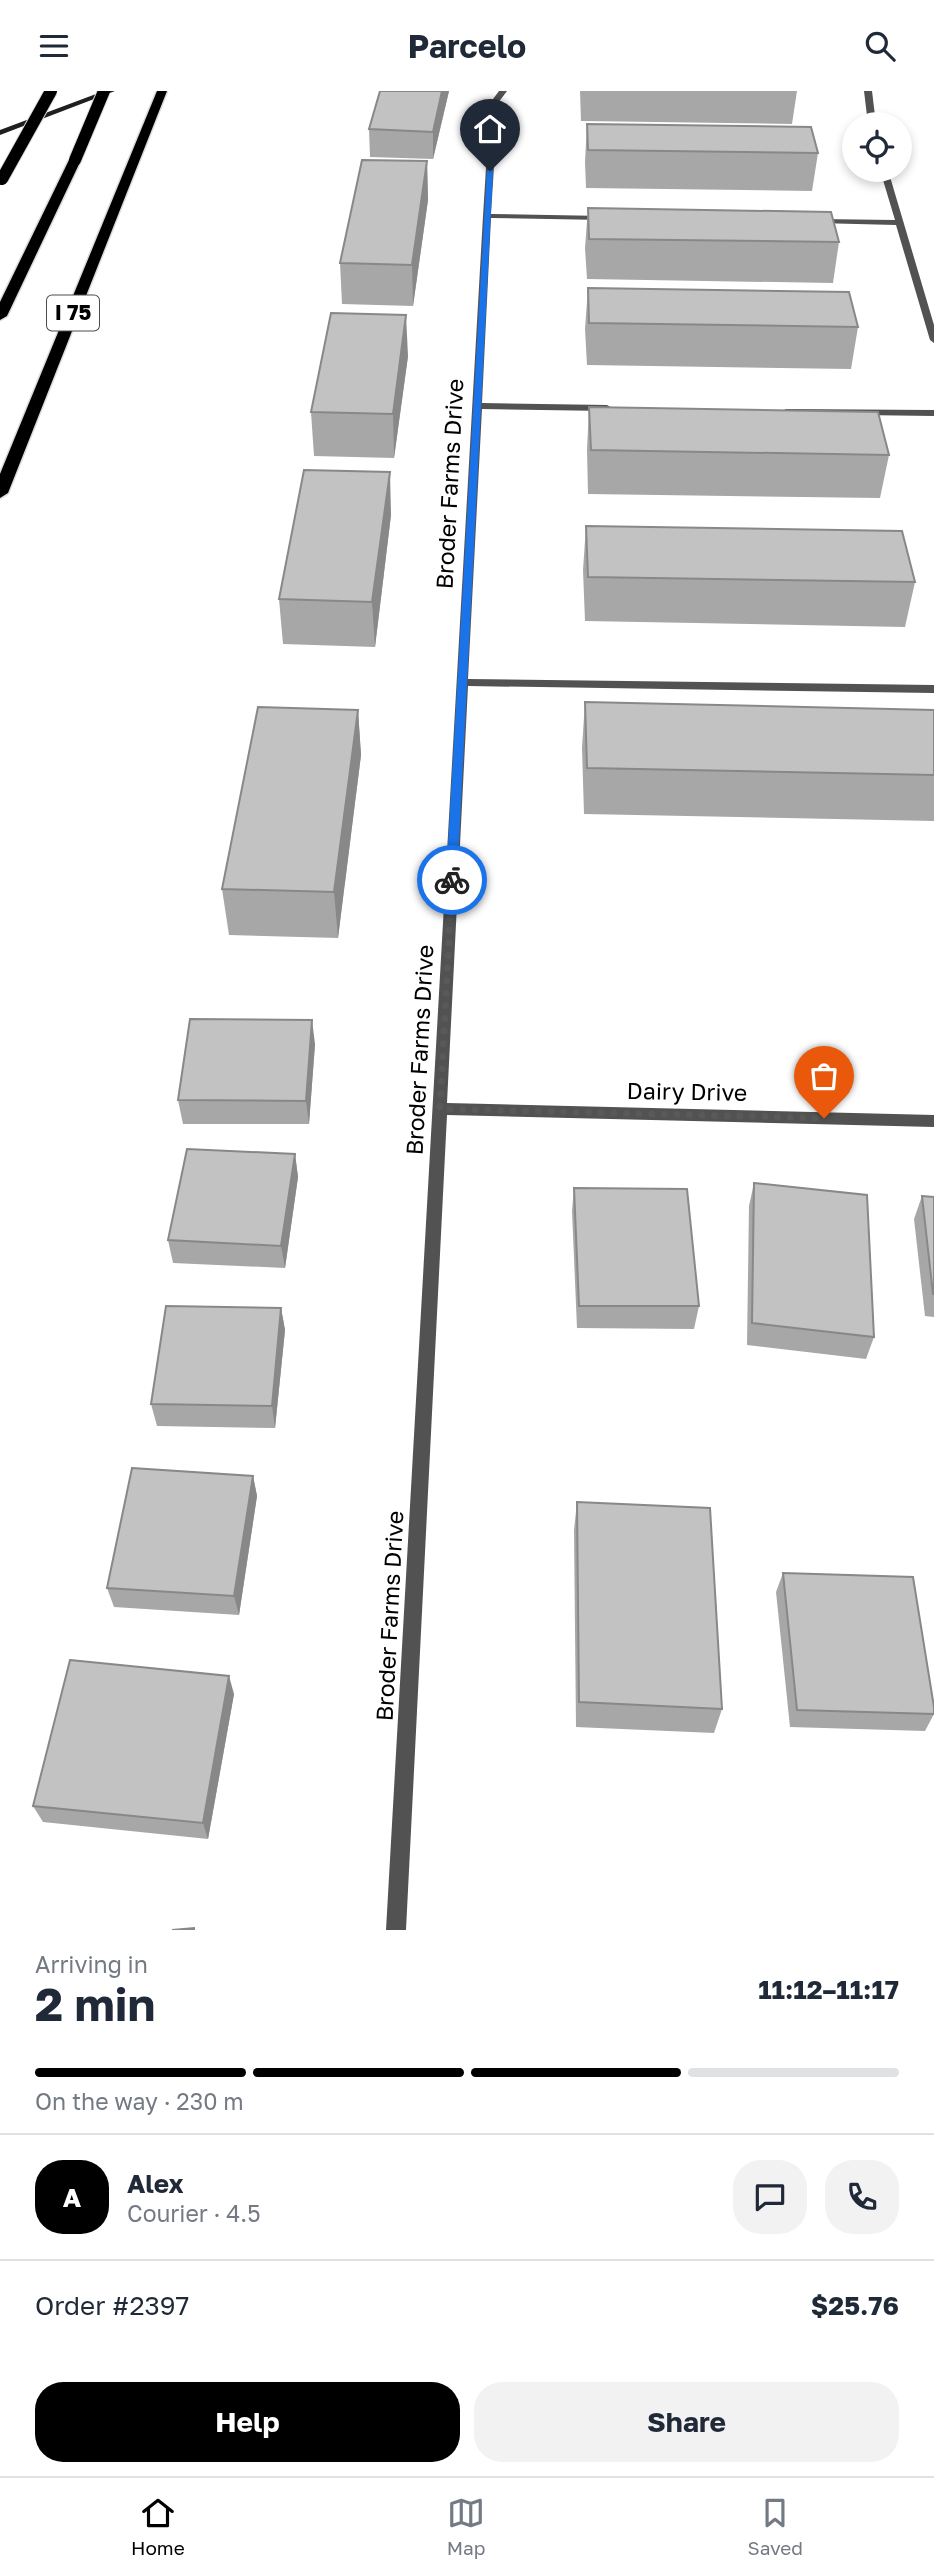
<!DOCTYPE html>
<meta charset="utf-8">
<style>
:root{--surface:#fff;--page:#f2f2f3;--text:#1f2937;--muted:#747a83;--line:#e0e1e3;--accent:#000}
body{margin:0;font-family:"Golos Text",sans-serif;background:var(--page);color:var(--text);height:100vh;display:flex;flex-direction:column;font-size:26px;white-space:nowrap}
*{box-sizing:border-box;margin:0}
p{font-size:23px;color:var(--muted)}
.icon{flex:none;width:38px;height:38px;fill:none;stroke:currentColor;stroke-width:2;stroke-linecap:round;stroke-linejoin:round}
.map{position:relative;height:1839px;overflow:hidden}
.drawer{display:flex;flex-direction:column;background:var(--surface);flex:1}
.drawer>*{flex:none}
.fabs{position:absolute;left:842px;top:21px;display:grid;gap:14px}
.fabs a{display:grid;place-items:center;width:70px;height:70px;border-radius:50%;background:var(--surface);box-shadow:0 4px 10px #0003;font-size:35px}
.pin{position:absolute;display:grid;place-items:center;width:60px;height:60px;color:#fff;margin:-72px -30px;border-radius:50% 50% 50% 0;rotate:-45deg;box-shadow:0 0 7px #0007}
.pin .icon{rotate:45deg}
.courier{position:absolute;display:grid;place-items:center;width:70px;height:70px;margin:-35px;border:5px solid #1a73e8;border-radius:50%;background:#fff;color:#222;box-shadow:0 2px 9px #0007}
.overview em{font-style:normal;font-weight:700}
.overview div{display:flex;flex-direction:column-reverse}
.overview{display:flex;align-items:center;justify-content:space-between;height:119px;padding:0 35px}
h1{font-size:46px;font-weight:700;line-height:52px}
.bar{display:grid;grid-template-columns:repeat(4,1fr);gap:10px 7px;align-content:center;height:84px;padding:0 35px}
.bar i{height:9px;border-radius:5px;background:var(--line)}
.bar .current{background:var(--accent)}
.bar p{grid-column:span 4}
.line{display:flex;align-items:center;gap:18px;padding:0 35px;border-top:2px solid var(--line)}
.line div{flex:1}
.round{display:grid;place-items:center;flex:none;width:74px;height:74px;border-radius:28px;background:var(--page)}
.action{display:flex;gap:14px;margin-top:auto;padding:14px 35px}
.action a{flex:1;height:80px;border-radius:28px;background:var(--accent);color:#fff;font-size:28px;font-weight:700;line-height:80px;text-align:center}
.action a+a{background:var(--page);color:var(--text)}
header{display:flex;justify-content:space-between;align-items:center;height:91px;padding:0 35px;background:var(--surface);font-size:32px;font-weight:700}
.menu{display:flex;justify-content:space-around;align-items:center;height:98px;border-top:2px solid var(--line);background:var(--surface);font-size:19px;color:var(--muted)}
.menu a{display:grid;justify-items:center;gap:4px}
.menu .current{color:var(--accent)}
.map>svg:first-child{display:block}
</style>
<header><svg class="icon" aria-label="menu" viewBox="0 0 24 24"><path d="M4 6h16M4 12h16M4 18h16"/></svg>Parcelo<svg class="icon" aria-label="search" viewBox="0 0 24 24"><circle cx="10" cy="10" r="6"/><path d="M15 15l6 6"/></svg></header>
<div class="map">
<svg width="934" height="1839" viewBox="0 0 934 1839">
<rect width="100%" height="100%" fill="#fff"/>
<g fill="none" stroke-linecap="round" stroke-linejoin="round">
<g stroke="#dbdbdb" stroke-width="3">
<g id="highway">
<polygon points="157,0 167,0 8,402 0,407 0,383"/>
<polygon points="75,66 81,69 7,225 0,229 0,211 69,69"/>
</g>
</g>
<g fill="#525252" fill-rule="evenodd">
<polygon points="499,0 507,0 498,12 491,123 604,125 608,127 604,129 491,127 482,312 607,314 612,317 607,320 482,318 468,588 934,594 934,602 468,595 447,1012 934,1024 934,1036 447,1024 406,1839 386,1839 483,125 490,12"/>
<polygon points="864,0 872,0 876,33 868,33"/>
<polygon points="880,79 888,79 934,234 934,252 930,249 896,134 817,132 813,130 817,128 895,129"/>
<polygon points="785,318 934,319 934,325 788,323 785,322"/>
</g>
<polygon fill="#1f1f1f" fill-rule="evenodd" points="104,0 115,0 0,44 0,39"/>
<use href="#highway" fill="#000" fill-rule="evenodd"/>
<g stroke="#dbdbdb" stroke-width="14" stroke-linecap="butt">
<g id="highway-bridge">
<polyline points="75,69 104,0"/>
<polyline points="2,88 51,0"/>
</g>
</g>
<use href="#highway-bridge" stroke="#000" stroke-width="12"/>
</g>
<g fill="#a7a7a7">
<polygon points="380,0 449,0 433,68 370,66 369,38"/>
<polygon points="580,0 797,0 792,33 581,30"/>
<polygon points="587,33 818,62 812,100 586,97 585,71"/>
<polygon points="427,70 428,109 413,215 342,213 340,172"/>
<polygon points="588,117 839,151 833,192 587,188 585,157"/>
<polygon points="588,197 858,236 851,278 587,274 585,238"/>
<polygon points="408,265 394,367 314,365 311,321"/>
<polygon points="589,316 889,364 880,407 588,403 587,359"/>
<polygon points="391,424 375,556 283,553 279,508"/>
<polygon points="586,435 915,491 905,536 585,530 583,479"/>
<polygon points="585,611 934,619 934,730 584,723 582,657"/>
<polygon points="358,619 361,664 338,847 229,844 222,798"/>
<polygon points="315,953 309,1033 183,1033 178,1009"/>
<polygon points="295,1063 298,1086 285,1177 173,1172 168,1149"/>
<polygon points="754,1092 874,1246 866,1268 747,1254 749,1115"/>
<polygon points="574,1097 699,1215 694,1238 577,1237 572,1120"/>
<polygon points="922,1105 934,1106 934,1226 925,1225 914,1128"/>
<polygon points="281,1217 285,1239 275,1337 157,1335 151,1313"/>
<polygon points="253,1385 257,1405 239,1524 114,1516 107,1497"/>
<polygon points="577,1411 722,1618 714,1642 576,1636 574,1439"/>
<polygon points="783,1482 934,1623 925,1640 790,1636 776,1501"/>
<polygon points="234,1603 208,1748 43,1731 33,1715"/>
</g>
<g fill="#888">
<polygon points="442,0 449,0 433,68 433,41"/>
<polygon points="427,70 428,109 413,215 412,174"/>
<polygon points="406,224 408,265 394,367 393,323"/>
<polygon points="390,381 391,424 375,556 372,511"/>
<polygon points="358,619 361,664 338,847 334,801"/>
<polygon points="312,929 315,953 309,1033 306,1010"/>
<polygon points="295,1063 298,1086 285,1177 281,1155"/>
<polygon points="281,1217 285,1239 275,1337 272,1315"/>
<polygon points="253,1385 257,1405 239,1524 234,1505"/>
<polygon points="229,1585 234,1603 208,1748 203,1732"/>
</g>
<g fill="#c2c2c2" stroke="#888" stroke-width="2">
<polygon points="380,0 442,0 433,41 369,38"/>
<polygon points="587,33 811,36 818,62 588,59"/>
<polygon points="362,69 427,70 412,174 340,172"/>
<polygon points="588,117 831,121 839,151 589,148"/>
<polygon points="588,197 849,201 858,236 589,232"/>
<polygon points="331,222 406,224 393,323 311,321"/>
<polygon points="589,316 878,321 889,364 591,359"/>
<polygon points="304,379 390,381 372,511 279,508"/>
<polygon points="586,435 902,440 915,491 588,486"/>
<polygon points="585,611 934,619 934,684 587,677"/>
<polygon points="258,616 358,619 334,801 222,798"/>
<polygon points="190,928 312,929 306,1010 178,1009"/>
<polygon points="187,1058 295,1063 281,1155 168,1149"/>
<polygon points="754,1092 867,1104 874,1246 752,1232"/>
<polygon points="574,1097 687,1098 699,1215 579,1215"/>
<polygon points="922,1105 934,1106 934,1203 933,1203"/>
<polygon points="166,1215 281,1217 272,1315 151,1313"/>
<polygon points="132,1377 253,1385 234,1505 107,1497"/>
<polygon points="577,1411 710,1417 722,1618 579,1611"/>
<polygon points="783,1482 913,1486 934,1616 934,1623 797,1619"/>
<polygon points="70,1569 229,1585 203,1732 33,1715"/>
<polygon points="194,1837 194,1839 172,1839"/>
</g>
<polygon fill="#1a73e8" points="490,78 493,80 457,789 452,793 446,789 487,80"/>
<g fill="none" stroke-linecap="round" stroke-linejoin="round">
<polyline stroke="#595959" stroke-width="7" stroke-dasharray="0 12.6" points="452,789 440,1018 824,1027"/>
</g>
<g text-anchor="middle" stroke-width="7" stroke-linejoin="round" paint-order="stroke">
<rect fill="#fff" stroke="#4c4c4c" stroke-width="2" x="47" y="204.5" width="52" height="35" rx="5"/>
<g font-size="21" font-weight="bold" fill="#000">
<text x="73" y="229">I 75</text>
</g>
<g font-size="23" fill="#000" stroke="#fff">
<text transform="translate(450 393) rotate(-87)" y="8">Broder Farms Drive</text>
<text transform="translate(420 959) rotate(-87)" y="8">Broder Farms Drive</text>
<text transform="translate(687 1001) rotate(1)" y="8">Dairy Drive</text>
<text transform="translate(390 1525) rotate(-87)" y="8">Broder Farms Drive</text>
</g>
</g>
</svg>
<div class="fabs">
<a><svg class="icon" aria-label="locate" viewBox="0 0 24 24"><circle cx="12" cy="12" r="6"/><path d="M12 2v4M12 18v4M2 12h4M18 12h4"/></svg></a>
</div>
<div class="pin" style="left:824px;top:1027px;background:#ea580c"><svg class="icon" aria-label="bag" viewBox="0 0 24 24"><path d="M5 8h14l-1 12H6zM9 8a3 3 0 0 1 6 0"/></svg></div>
<div class="pin" style="left:490px;top:80px;background:#1f2937"><svg class="icon" aria-label="home" viewBox="0 0 24 24"><path d="M3 11l9-7 9 7M6 9v11h12V9"/></svg></div>
<div class="courier" style="left:452px;top:789px"><svg class="icon" aria-label="bike" viewBox="0 0 24 24"><circle cx="6" cy="16" r="4"/><circle cx="18" cy="16" r="4"/><path d="M6 16l4-8h5l3 8M10 8l3 8H6M13 5h3"/></svg></div>
</div>
<section class="drawer">
<div class="overview"><div><h1>2 min</h1><p>Arriving in</p></div><em>11:12–11:17</em></div>
<div class="bar"><i class="current"></i><i class="current"></i><i class="current"></i><i></i><p>On the way · 230 m</p></div>
<div class="line" style="height:126px"><b class="round" style="background:var(--accent);color:#fff">A</b><div><b>Alex</b><p>Courier · 4.5</p></div><a class="round"><svg class="icon" aria-label="chat" viewBox="0 0 24 24"><path d="M4 5h16v11H9l-5 4z"/></svg></a><a class="round"><svg class="icon" aria-label="phone" viewBox="0 0 24 24"><path d="M5 4h4l2 5-3 2q2 4 5 5l2-3 5 2v4C11 20 4 13 5 4z"/></svg></a></div>
<div class="line" style="height:91px"><div>Order #2397</div><b>$25.76</b></div>
<div class="action"><a>Help</a><a>Share</a></div>
</section>
<nav class="menu">
<a class="current"><svg class="icon" aria-label="home" viewBox="0 0 24 24"><path d="M3 11l9-7 9 7M6 9v11h12V9"/></svg>Home</a>
<a><svg class="icon" aria-label="map" viewBox="0 0 24 24"><path d="M3 6l6-2 6 2 6-2v14l-6 2-6-2-6 2zM9 4v14M15 6v14"/></svg>Map</a>
<a><svg class="icon" aria-label="saved" viewBox="0 0 24 24"><path d="M7 4h10v16l-5-4-5 4z"/></svg>Saved</a>
</nav>
